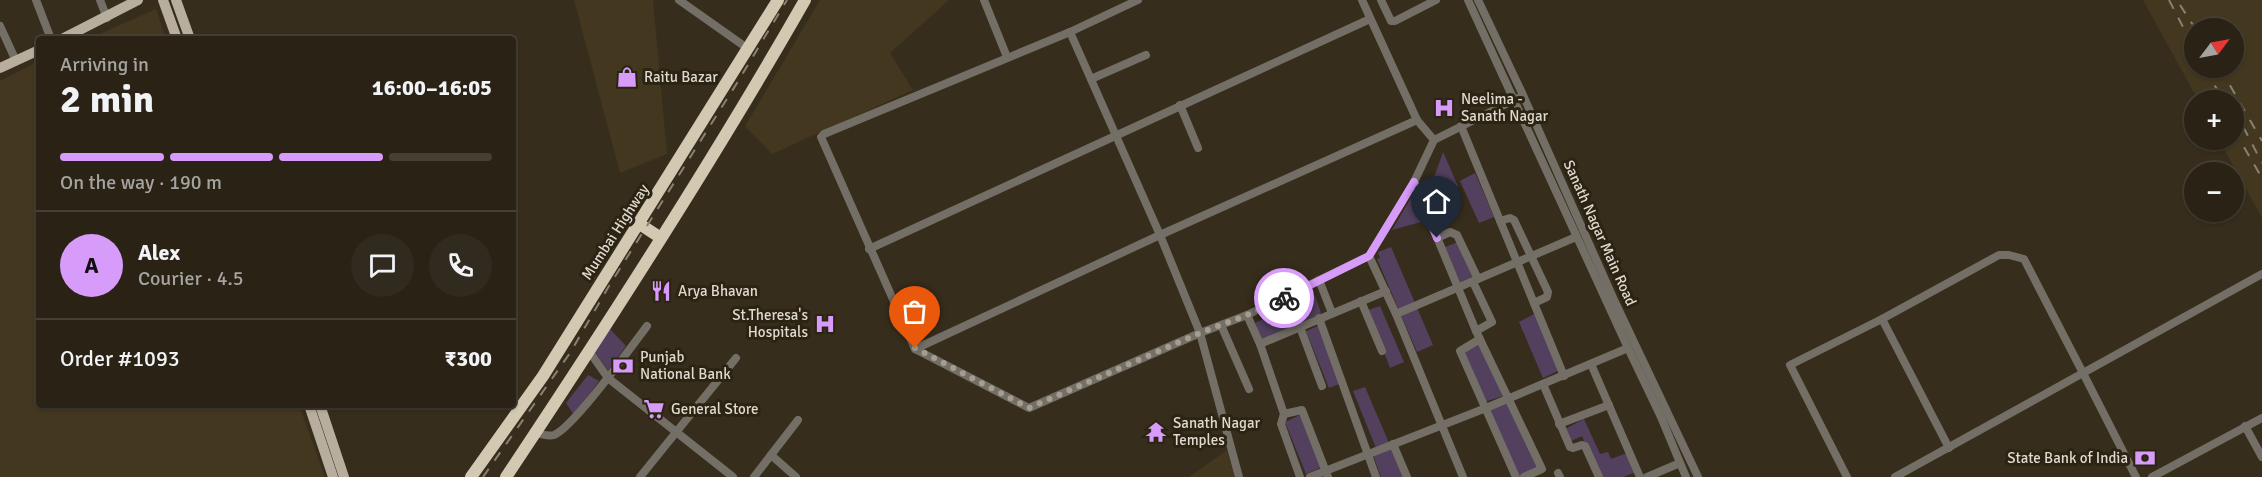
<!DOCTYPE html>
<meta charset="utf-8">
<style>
:root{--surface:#292215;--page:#312a1e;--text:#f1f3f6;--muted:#a5a4a0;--line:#453f34;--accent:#d79bf9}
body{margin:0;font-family:Signika,sans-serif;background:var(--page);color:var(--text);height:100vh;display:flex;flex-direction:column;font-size:22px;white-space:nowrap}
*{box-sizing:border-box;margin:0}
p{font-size:20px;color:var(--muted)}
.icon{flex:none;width:33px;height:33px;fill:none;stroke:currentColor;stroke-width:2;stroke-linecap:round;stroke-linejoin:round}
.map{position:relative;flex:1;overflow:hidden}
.panel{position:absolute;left:36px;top:36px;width:480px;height:372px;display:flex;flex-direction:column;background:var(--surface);border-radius:6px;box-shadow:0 2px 4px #0004,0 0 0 2px var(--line)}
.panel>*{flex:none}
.needle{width:39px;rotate:58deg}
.controls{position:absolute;left:2184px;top:18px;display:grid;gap:12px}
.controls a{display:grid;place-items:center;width:60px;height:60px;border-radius:50%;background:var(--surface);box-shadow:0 2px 4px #0004,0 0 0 2px var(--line);font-size:30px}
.pin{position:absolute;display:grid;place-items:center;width:51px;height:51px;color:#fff;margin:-62px -26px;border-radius:50% 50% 50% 0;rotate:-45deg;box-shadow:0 0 6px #0007}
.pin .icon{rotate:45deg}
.courier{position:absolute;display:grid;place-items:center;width:60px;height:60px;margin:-30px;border:4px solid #d79bf9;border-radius:50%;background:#fff;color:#222;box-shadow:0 2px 8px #0007}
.head em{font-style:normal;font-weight:700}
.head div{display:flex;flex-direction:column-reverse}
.head{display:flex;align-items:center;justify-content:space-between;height:102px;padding:0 24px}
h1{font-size:39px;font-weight:700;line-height:45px}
.bar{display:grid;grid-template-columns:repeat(4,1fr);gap:9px 6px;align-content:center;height:72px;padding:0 24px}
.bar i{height:8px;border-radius:4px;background:var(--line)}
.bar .active{background:var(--accent)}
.bar p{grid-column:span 4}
.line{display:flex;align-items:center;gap:15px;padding:0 24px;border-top:2px solid var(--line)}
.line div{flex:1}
.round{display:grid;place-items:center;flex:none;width:63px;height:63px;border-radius:32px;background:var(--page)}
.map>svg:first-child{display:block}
</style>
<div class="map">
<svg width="2262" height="477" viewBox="0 0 2262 477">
<rect width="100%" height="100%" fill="#372d1c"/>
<g fill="#43371f" fill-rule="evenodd">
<polygon points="574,0 653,0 667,154 620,173"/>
<polygon points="820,0 949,0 890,53 913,90 772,154 745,126"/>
<path d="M2143 0H2262V218L2219 140H2234V100H2198ZM2234 28V68H2194V28Z"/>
<polygon points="156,9 166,39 88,39"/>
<polygon points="39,61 39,405 299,405 325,477 0,477 0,81"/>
<polygon points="1227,450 1235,477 1189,477"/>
</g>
<g fill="#53405e">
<polygon points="1443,152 1458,186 1427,197"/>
<polygon points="1475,173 1494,217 1479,223 1460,181"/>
<polygon points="1414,193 1428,220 1392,230"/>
<polygon points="1458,242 1474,276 1460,282 1445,247"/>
<polygon points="1391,247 1433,345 1417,352 1377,259 1380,258 1378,252"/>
<polygon points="1315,295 1321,313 1263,342 1255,323"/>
<polygon points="1380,306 1404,362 1390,368 1368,310"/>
<polygon points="1536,313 1562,369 1543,378 1519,322"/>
<polygon points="1318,326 1342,383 1329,388 1306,331"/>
<polygon points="610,329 626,346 608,370 594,351"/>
<polygon points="1480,341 1503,396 1484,402 1461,351"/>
<polygon points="588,375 599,381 574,415 566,403"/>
<polygon points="1365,387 1389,443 1376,448 1353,391"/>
<polygon points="1508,401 1540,469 1517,476 1488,409"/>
<polygon points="1300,415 1322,467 1306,474 1285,422"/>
<polygon points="1584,419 1600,454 1608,452 1611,459 1627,453 1636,472 1623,477 1600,477 1582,436 1569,442 1561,431"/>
<polygon points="1393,448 1404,477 1381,477 1373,455"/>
</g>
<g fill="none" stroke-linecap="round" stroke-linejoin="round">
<g stroke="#746f66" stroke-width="8">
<polyline points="36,0 51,39"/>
<polyline points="100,0 107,18"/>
<polyline points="679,0 747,48"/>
<polyline points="984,0 1007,57"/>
<polyline points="1138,0 1070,32 824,134 821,137 915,349 1029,408 1200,333 1247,315 1369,256 1414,182 1434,140 1417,120 1362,0"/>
<polyline points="1381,0 1391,21 1395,21 1436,0"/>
<polyline points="1468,0 1628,348 1661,417 1686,477"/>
<polyline points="1478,0 1523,95 1615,302 1698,477"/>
<polyline points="0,26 16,61"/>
<polyline points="1070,32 1160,235 1200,333 1239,477"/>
<polyline points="1091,79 1146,55"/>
<polyline points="1180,105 1198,148"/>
<polyline points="1461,126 1564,376"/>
<polyline points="1434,140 1520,97"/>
<polyline points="1414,182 1476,331 1542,469 1524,477"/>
<polyline points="1500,221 1510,218 1514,220 1548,292 1547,297 1534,303"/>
<polyline points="1437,238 1450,232 1457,235 1478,279"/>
<polyline points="869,249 1370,19"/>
<polyline points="1369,256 1396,314 1463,477"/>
<polyline points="1319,280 1332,313"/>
<polyline points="1473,282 1492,322 1476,331"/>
<polyline points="1361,301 1382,351"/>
<polyline points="1396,314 1576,237"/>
<polyline points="1247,315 1260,344 1284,414 1281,424 1300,477"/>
<polyline points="1319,318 1376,477"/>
<polyline points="1882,319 1949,448"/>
<polyline points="1221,325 1249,389"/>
<polyline points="1300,327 1322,386"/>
<polyline points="1480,339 1460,351 1516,477"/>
<polyline points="1260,344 1386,291"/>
<polyline points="915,349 1160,235 1417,120"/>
<polyline points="589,351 608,378 733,477"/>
<polyline points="1591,364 1640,477"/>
<polyline points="1543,384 1570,447 1573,448 1582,445 1585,446 1599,477"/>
<polyline points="1284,414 1302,410 1328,477"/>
<polyline points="1559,424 1609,405"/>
<polyline points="2245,426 2262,457"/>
<path d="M536 433C541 434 548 437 554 435 573 428 632 346 647 326"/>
<polyline points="1393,444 1407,477"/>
<polyline points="771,455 796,477"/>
<polyline points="1558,473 1560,477"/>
<polyline points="640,477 736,358"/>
<polyline points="754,477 798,420"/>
<polyline points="1310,477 1486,408 1628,348"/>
<polyline points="1647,477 1680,463"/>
<polyline points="1847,477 1790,365 1882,319 1999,255 2009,255 2024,259 2083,373 2262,274"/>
<polyline points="1895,477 2083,373 2136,477"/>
<polyline points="2152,477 2262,418"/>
</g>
<g stroke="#b8ae9d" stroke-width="10">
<polyline points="163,0 177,39"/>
<polyline points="176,0 190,39"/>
<polyline points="62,39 138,0"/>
<polyline points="0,68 39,50"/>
<polyline points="309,405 333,477"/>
<polyline points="320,405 344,477"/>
</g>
<g stroke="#d3c8b2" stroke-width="12">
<polyline points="638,223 661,238"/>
<polyline points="471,477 543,376 778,0"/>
<path d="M506 477C610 321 712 163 805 0"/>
</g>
<g stroke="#898173" stroke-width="2" stroke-dasharray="10 10" stroke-linecap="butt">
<polyline points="2169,0 2194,48"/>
<polyline points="2180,5 2195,28"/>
<polyline points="2205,68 2223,100"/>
<polyline points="2220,68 2262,141"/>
<polyline points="2234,109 2262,163"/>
<polyline points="2234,130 2262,178"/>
<polyline points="483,477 570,353 609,286 737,83 787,0"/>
</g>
</g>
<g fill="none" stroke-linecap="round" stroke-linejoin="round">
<polyline stroke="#a49d90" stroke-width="6" stroke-dasharray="0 10.8" points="915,348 1029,408 1200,333 1247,315 1284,298"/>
<polyline stroke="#d79bf9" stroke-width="8" points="1284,298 1369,256 1414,182 1437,238"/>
</g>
<defs>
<g id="shop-bare" transform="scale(1.62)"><path d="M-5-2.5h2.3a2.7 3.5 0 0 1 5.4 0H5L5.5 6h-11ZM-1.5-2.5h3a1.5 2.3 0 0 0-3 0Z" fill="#d79bf9" stroke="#2c2413" stroke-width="2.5" paint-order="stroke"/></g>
<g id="hospital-bare" transform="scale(1.62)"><path d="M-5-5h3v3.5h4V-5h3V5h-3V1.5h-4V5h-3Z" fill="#d79bf9" stroke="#2c2413" stroke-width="2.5" paint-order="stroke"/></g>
<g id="restaurant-bare" transform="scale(1.62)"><path d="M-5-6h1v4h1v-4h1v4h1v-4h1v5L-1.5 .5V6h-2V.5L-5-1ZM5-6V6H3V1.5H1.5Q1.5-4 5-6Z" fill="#d79bf9" stroke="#2c2413" stroke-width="2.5" paint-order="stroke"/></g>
<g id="bank-bare" transform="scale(1.62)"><path d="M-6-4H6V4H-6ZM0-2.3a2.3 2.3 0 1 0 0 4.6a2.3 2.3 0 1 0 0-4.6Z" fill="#d79bf9" stroke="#2c2413" stroke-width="2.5" paint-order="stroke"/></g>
<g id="supermarket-bare" transform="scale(1.62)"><path d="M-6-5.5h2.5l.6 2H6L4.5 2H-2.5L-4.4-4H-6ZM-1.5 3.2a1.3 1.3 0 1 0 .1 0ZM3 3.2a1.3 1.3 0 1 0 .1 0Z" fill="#d79bf9" stroke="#2c2413" stroke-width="2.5" paint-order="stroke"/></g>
<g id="temple-bare" transform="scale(1.62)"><path d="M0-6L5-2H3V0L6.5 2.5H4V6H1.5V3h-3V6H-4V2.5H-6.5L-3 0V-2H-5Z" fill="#d79bf9" stroke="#2c2413" stroke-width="2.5" paint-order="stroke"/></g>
</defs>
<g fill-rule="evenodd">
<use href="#shop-bare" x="627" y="77"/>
<use href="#hospital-bare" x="1444" y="108"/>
<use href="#restaurant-bare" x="661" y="291"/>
<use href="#hospital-bare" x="825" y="324"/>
<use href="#bank-bare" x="623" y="366"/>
<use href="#supermarket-bare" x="654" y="409"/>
<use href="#temple-bare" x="1156" y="432"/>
<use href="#bank-bare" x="2145" y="458"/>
</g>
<g text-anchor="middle" stroke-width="6" stroke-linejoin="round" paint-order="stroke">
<g font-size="15" fill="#dfd9cf" stroke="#2c2413" text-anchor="start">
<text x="644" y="82">Raitu Bazar</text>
<text x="1461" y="104">Neelima -<tspan x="1461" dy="17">Sanath Nagar</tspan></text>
<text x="678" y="296">Arya Bhavan</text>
<text x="808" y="320" text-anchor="end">St.Theresa's<tspan x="808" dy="17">Hospitals</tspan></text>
<text x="640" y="362">Punjab<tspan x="640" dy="17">National Bank</tspan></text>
<text x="671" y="414">General Store</text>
<text x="1173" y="428">Sanath Nagar<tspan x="1173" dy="17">Temples</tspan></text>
<text x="2128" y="463" text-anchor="end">State Bank of India</text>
</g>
<g font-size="15" fill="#dfd9cf" stroke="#2c2413">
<text transform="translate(615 232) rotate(-57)" y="5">Mumbai Highway</text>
<text transform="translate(1600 233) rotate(66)" y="5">Sanath Nagar Main Road</text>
</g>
</g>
</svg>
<div class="controls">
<a><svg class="needle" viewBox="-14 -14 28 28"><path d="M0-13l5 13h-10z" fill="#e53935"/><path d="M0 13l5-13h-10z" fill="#a5a4a0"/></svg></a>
<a>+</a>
<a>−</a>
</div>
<div class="pin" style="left:915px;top:348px;background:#ea580c"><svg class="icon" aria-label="bag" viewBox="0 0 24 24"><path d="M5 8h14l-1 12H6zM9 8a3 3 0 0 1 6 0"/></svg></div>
<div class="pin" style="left:1437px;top:238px;background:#1f2937"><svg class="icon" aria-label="home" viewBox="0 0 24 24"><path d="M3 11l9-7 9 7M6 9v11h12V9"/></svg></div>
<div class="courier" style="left:1284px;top:298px"><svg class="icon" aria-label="bike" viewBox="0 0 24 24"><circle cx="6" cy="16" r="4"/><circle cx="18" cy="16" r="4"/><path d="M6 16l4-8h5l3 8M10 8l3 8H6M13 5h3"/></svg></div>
<section class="panel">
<div class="head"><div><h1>2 min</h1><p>Arriving in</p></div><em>16:00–16:05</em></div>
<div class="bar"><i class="active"></i><i class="active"></i><i class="active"></i><i></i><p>On the way · 190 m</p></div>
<div class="line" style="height:108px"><b class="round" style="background:var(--accent);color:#111">A</b><div><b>Alex</b><p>Courier · 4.5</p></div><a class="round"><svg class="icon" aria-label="chat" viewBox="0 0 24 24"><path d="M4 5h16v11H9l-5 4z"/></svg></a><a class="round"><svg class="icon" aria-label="phone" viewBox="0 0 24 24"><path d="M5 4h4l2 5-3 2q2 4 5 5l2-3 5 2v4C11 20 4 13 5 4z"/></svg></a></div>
<div class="line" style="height:78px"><div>Order #1093</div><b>₹300</b></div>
</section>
</div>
